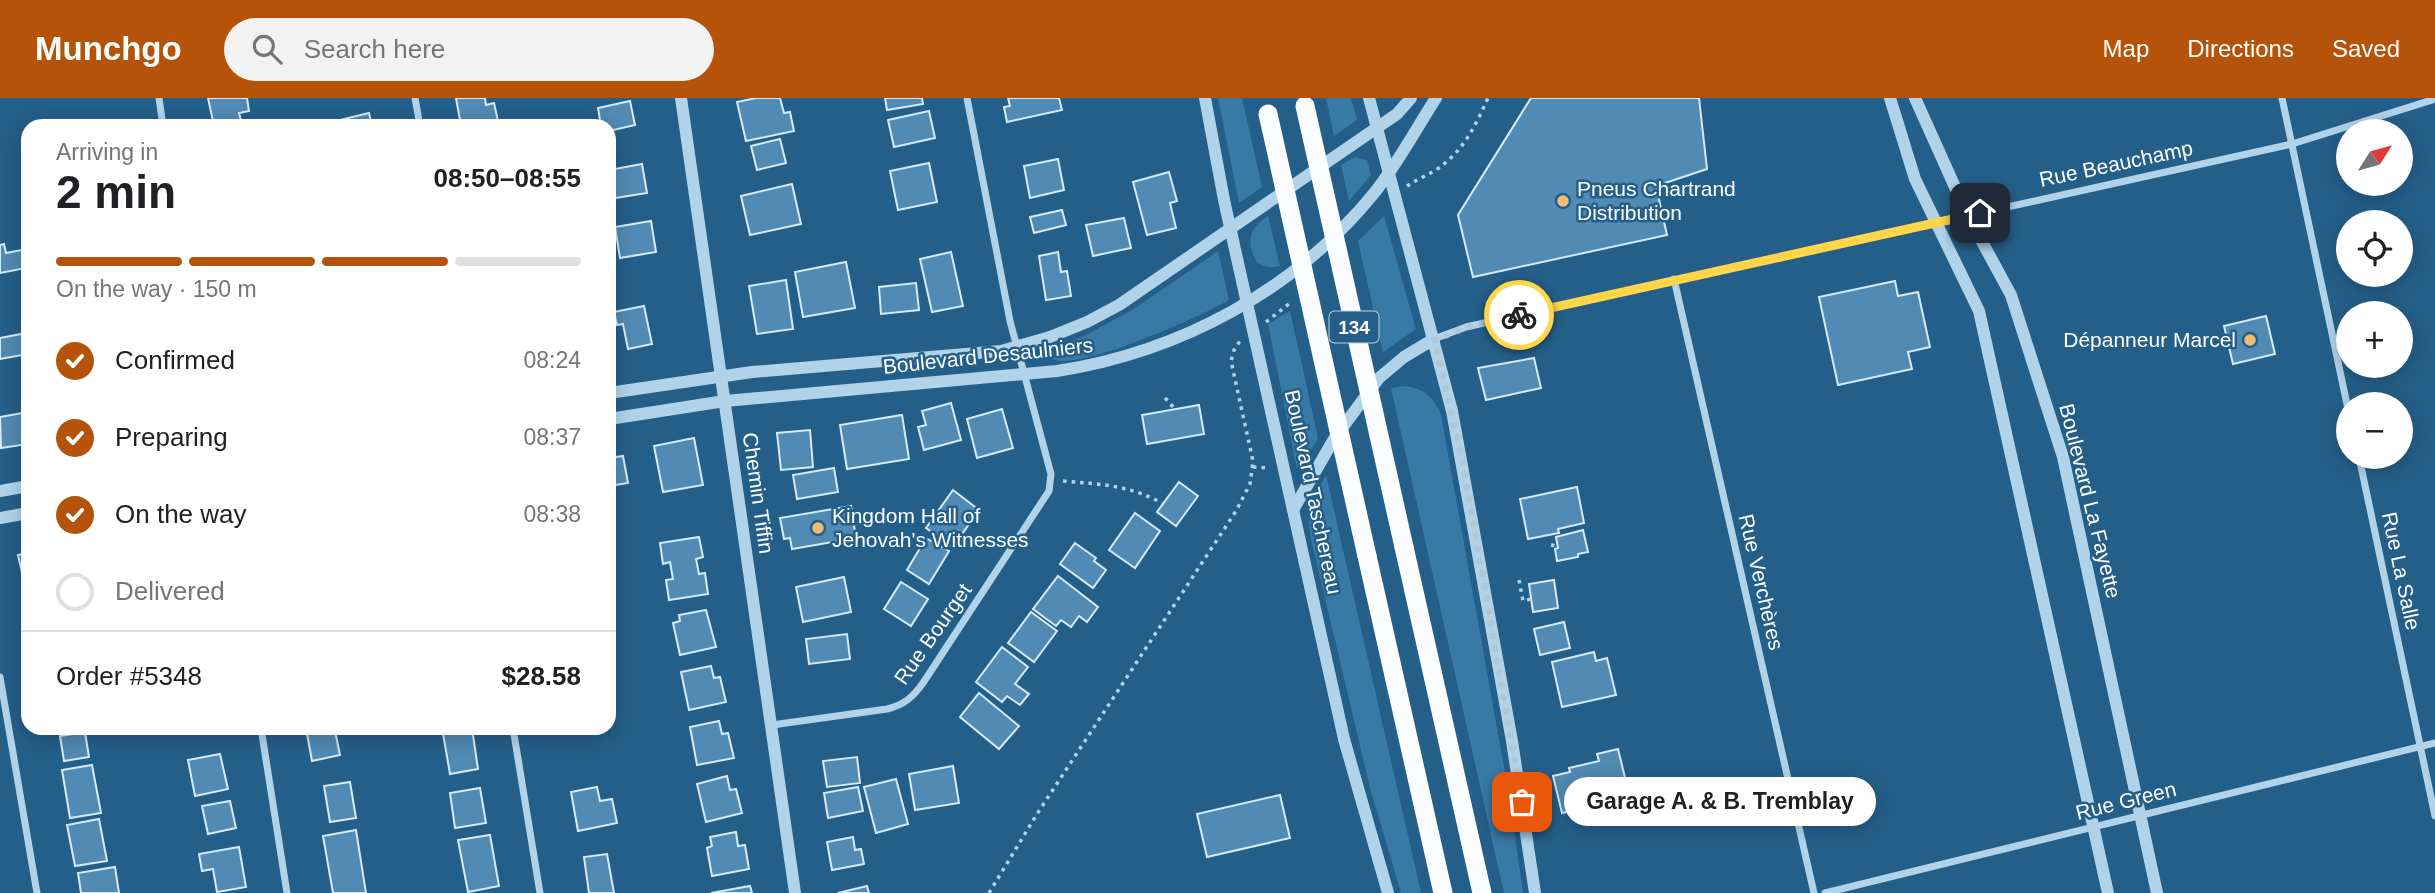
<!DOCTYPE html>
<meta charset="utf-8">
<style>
:root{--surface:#fff;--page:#f2f2f2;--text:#202124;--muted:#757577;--line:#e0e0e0;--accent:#b45309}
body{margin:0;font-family:Helvetica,sans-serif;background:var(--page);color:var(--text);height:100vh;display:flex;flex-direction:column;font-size:26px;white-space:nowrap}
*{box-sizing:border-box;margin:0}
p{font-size:23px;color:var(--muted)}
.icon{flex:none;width:38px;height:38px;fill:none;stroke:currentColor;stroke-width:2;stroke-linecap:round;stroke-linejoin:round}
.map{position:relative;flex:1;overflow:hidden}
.panel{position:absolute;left:21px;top:21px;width:595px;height:616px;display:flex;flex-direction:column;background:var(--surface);border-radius:21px;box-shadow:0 4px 18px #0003}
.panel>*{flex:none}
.needle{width:46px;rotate:53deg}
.buttons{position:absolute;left:2336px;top:21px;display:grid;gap:14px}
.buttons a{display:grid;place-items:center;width:77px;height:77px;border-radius:50%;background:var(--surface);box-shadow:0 4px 18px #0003;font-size:35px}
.pin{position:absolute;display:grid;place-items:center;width:60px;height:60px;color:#fff;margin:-30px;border-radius:14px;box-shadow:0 4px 10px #0006}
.courier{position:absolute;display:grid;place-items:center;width:70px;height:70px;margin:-35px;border:5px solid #ffd54a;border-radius:50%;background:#fff;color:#222;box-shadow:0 2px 9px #0007}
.bubble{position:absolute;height:49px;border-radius:24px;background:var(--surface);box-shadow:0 4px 18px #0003;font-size:23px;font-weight:700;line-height:49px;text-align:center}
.head em{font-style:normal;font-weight:700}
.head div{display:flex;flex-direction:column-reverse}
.head{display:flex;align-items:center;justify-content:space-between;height:119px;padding:0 35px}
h1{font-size:46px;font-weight:700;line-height:52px}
.bar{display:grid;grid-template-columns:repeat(4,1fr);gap:10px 7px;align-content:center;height:84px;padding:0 35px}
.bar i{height:9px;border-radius:5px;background:var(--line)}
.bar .selected{background:var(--accent)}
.bar p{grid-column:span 4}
.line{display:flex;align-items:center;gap:18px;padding:0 35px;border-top:2px solid var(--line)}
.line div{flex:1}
ol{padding:0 35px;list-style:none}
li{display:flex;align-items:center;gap:21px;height:77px}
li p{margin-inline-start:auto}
li .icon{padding:7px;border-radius:50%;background:var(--accent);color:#fff;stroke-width:4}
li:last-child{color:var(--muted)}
li i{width:38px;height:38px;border:4px solid var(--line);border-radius:50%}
header{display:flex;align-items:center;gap:42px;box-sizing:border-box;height:98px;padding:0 35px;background:var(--accent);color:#fff}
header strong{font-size:33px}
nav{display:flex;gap:38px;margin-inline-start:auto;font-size:24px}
.search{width:490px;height:63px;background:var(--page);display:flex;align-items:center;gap:18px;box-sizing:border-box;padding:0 24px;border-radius:38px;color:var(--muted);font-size:26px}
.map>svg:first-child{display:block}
</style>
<header>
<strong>Munchgo</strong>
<div class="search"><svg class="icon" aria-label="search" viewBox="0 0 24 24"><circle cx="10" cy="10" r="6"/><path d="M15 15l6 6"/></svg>Search here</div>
<nav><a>Map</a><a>Directions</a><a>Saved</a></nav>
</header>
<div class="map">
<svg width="2435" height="795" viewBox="0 0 2435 795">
<rect width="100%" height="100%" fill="#245f89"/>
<g fill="#3979a6">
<polygon points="1218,0 1242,0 1262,89 1239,105"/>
<polygon points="1326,0 1351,0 1357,22 1334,38"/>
<polygon points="1355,59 1367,62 1371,77 1349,103 1341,67"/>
<path d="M1268 118 1280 168C1270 170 1263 169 1256 163 1245 141 1250 131 1268 118Z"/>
<polygon points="1384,118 1416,231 1383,254 1358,143"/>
<path d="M1218 153 1229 202C1202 218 1077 274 1052 261V251L1086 237 1134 211Z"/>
<polygon points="1290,213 1318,340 1300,370 1297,371 1268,226"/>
<path d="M1404 288C1423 290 1434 299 1441 317L1509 697 1523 795H1504L1391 290Z"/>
<path d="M1326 377 1421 795H1401L1370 690 1311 441C1305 415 1313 399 1326 377Z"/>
</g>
<g fill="#518ab2" stroke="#d5eaf7" stroke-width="2">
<polygon points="208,0 247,0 249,13 239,15 242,26 214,28"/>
<polygon points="456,0 485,0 486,7 494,5 498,23 489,24 489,28 461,28"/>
<polygon points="756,0 780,0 784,15 790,14 794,33 746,43 737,4"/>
<polygon points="885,0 922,0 923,6 887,12"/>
<polygon points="1008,0 1059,0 1062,12 1007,24 1004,9 1010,8"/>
<polygon points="1531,0 1699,0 1707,71 1656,88 1667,137 1473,179 1458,117"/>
<polygon points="630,3 635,27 609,33 609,28 601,28 598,10"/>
<polygon points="929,13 935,40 894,49 888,22"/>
<polygon points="369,15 372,28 341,28 340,22"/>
<polygon points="780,41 786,65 757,72 751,48"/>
<polygon points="1058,61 1064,92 1030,100 1024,68"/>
<polygon points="929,65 937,104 898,112 890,73"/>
<polygon points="642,66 647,95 609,101 609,72"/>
<polygon points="1169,74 1177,103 1170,105 1176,130 1147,137 1133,84"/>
<polygon points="792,86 801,126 750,137 741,98"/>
<polygon points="1062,112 1066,127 1034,135 1030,119"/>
<polygon points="1124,120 1131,150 1093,158 1086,127"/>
<polygon points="651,123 656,154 620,160 615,129"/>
<polygon points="4,146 6,155 22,152 26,170 0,175 0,147"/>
<polygon points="951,154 963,208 932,214 920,161"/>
<polygon points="1058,154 1061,174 1067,173 1071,198 1046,202 1039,158"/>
<polygon points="846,164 855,210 803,219 795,174"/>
<polygon points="786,182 793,231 757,236 749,188"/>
<polygon points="1895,183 1898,198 1918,194 1930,249 1908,254 1912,271 1838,287 1819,199"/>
<polygon points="916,185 919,212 881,216 879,189"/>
<polygon points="644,208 652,246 628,251 623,226 617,227 614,214"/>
<polygon points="2266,218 2275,256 2233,266 2224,228"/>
<polygon points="26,235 28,256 0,261 0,240"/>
<polygon points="1534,260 1541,290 1486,302 1478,270"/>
<polygon points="951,305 961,342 924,352 918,329 926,327 922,313"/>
<polygon points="1199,307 1204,336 1147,346 1142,317"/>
<polygon points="1002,311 1013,350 977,360 967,321"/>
<polygon points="28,314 28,346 1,350 0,319"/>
<polygon points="902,317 909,361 847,371 840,327"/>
<polygon points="810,332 813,369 781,372 777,335"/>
<polygon points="694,340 703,387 663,394 654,348"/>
<polygon points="623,358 628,385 609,388 609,360"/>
<polygon points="834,370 838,394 797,401 793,377"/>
<polygon points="1179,384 1198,398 1176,428 1157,414"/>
<polygon points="1577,389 1584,425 1558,431 1559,435 1528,441 1520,401"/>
<polygon points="953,392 979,412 953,449 926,430"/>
<polygon points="851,408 856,440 792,451 790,440 784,441 780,420"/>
<polygon points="1135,415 1160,433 1135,470 1109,452"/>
<polygon points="1583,432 1588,454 1578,456 1578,459 1557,463 1555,451 1558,450 1556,439"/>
<polygon points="699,439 703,459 696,461 699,476 705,475 708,496 669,502 666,482 673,481 670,464 663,466 660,445"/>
<polygon points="926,440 949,453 929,486 907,472"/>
<polygon points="1075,445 1096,460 1094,463 1106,472 1093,490 1060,466"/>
<polygon points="28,455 28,495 27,496 18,457"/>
<polygon points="1058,478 1098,509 1087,524 1079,518 1071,529 1061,522 1056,528 1033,511"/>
<polygon points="844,479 851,514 803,524 796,489"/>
<polygon points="1554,482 1558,510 1533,514 1529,486"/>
<polygon points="901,484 928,501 911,528 884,511"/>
<polygon points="706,512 716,549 680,557 673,525 680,523 679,517"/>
<polygon points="1031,514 1057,533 1034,564 1008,545"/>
<polygon points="1564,524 1570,550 1540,557 1534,531"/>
<polygon points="847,536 850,561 809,566 806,541"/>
<polygon points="1002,549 1028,569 1015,586 1029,596 1020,607 1007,598 1002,604 976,584"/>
<polygon points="1594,554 1596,563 1607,560 1616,597 1562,609 1552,564"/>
<polygon points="711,568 714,580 720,579 726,604 689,612 681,574"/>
<polygon points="979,595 1019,628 999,651 960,619"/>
<polygon points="719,623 722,636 728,635 734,660 697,667 690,629"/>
<polygon points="306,630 348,630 335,633 340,657 312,663"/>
<polygon points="442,630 472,630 478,671 450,676"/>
<polygon points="85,634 89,659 64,663 60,638"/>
<polygon points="1618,651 1630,700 1562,715 1553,678 1570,674 1569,670 1599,663 1597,656"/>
<polygon points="220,656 228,691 195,698 188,662"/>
<polygon points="857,659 860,685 827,689 823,663"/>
<polygon points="92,667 101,715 70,720 62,672"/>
<polygon points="953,668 959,705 915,712 909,676"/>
<polygon points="727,678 730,692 736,691 742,715 706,724 697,686"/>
<polygon points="896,681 908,726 876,735 864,689"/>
<polygon points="350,684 356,720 330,724 324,688"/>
<polygon points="597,689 600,703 612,701 617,725 578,733 571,694"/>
<polygon points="858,689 863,713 828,720 824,695"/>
<polygon points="480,690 486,725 455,730 450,695"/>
<polygon points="1280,697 1290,740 1207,759 1197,716"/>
<polygon points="230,703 236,730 208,736 202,708"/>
<polygon points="99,721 107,763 75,768 67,727"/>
<polygon points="356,732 366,795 333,795 323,738"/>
<polygon points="736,734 738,748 745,747 749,771 712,778 707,750 712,748 710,739"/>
<polygon points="490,737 499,788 468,794 458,742"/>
<polygon points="853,739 855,752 861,751 864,766 832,772 827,744"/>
<polygon points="239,749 246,789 217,794 213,771 202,773 199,756"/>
<polygon points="607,756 614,795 589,795 584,759"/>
<polygon points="115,769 119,795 81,795 78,775"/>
<polygon points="750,788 752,795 711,795"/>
<polygon points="867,788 869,795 838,795"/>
</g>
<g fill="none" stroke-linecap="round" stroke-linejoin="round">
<g stroke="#b1d3ea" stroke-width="3.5" stroke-dasharray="3.5 5" stroke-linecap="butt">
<path d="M1407 88C1419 80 1434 75 1445 65 1466 48 1477 24 1488 0"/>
<polyline points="1266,224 1290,205"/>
<polyline points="1165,300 1175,311"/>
<polyline points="1253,369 1269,370"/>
<path d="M1063 383C1099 386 1129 387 1162 405"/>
<polyline points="1551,447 1557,448"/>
<polyline points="1519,482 1523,503 1531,501"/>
<polyline points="989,795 1037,716 1236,413 1250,386 1253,363 1231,263 1234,252 1240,243"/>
</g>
<g stroke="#b1d3ea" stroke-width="7">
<polyline points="159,0 163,28"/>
<polyline points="415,0 420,28"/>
<polyline points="2282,0 2348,311"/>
<polyline points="1674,181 1814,795"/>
<polyline points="1434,241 1466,229 2292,46 2435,1"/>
<polyline points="2359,359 2435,718"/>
<polyline points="0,579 37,795"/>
<path d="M772 627 887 611C904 607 913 599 923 585L1049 393 1051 376 1010 223 967 0"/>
<polyline points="261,630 287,795"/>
<polyline points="513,630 540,795"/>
<polyline points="1825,795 2435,645"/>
</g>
<g stroke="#b1d3ea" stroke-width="12">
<polyline points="681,0 795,795"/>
<polyline points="1205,0 1224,102 1344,641 1388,795"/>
<polyline points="1369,0 1452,313 1512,643 1535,795"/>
<polyline points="1890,0 1915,81 1979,213 2108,795"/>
<polyline points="1915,0 1968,118 2011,197 2063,359 2157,795"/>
<polyline points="609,295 752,274 1001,253 1050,239 1087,224 1119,207 1397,16 1411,0"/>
<path d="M609 321 725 303 1057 273C1180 254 1296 192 1375 94 1398 65 1416 31 1436 0"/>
<polyline points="0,393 28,388"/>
<polyline points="1293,412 1334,341 1379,280 1404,259 1434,241"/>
<polyline points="0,420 28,415"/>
</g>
<g stroke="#fafcfe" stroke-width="19">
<polyline points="1404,449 1482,795"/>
<polyline points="1367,458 1443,795"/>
</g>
<g stroke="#fafcfe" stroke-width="19">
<polyline points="1305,8 1404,449"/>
<polyline points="1268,16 1367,458"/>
</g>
</g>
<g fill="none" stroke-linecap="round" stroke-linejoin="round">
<polyline stroke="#b2c7d6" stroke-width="7" stroke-dasharray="0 12.6" points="1519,217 1466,229 1434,242 1462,360 1522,704"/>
<polyline stroke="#ffd54a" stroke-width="9" points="1519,217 1980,115"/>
</g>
<g fill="#f4bd75" stroke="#245f89" stroke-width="2.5">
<circle cx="1563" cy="103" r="7"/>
<circle cx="2250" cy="242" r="7"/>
<circle cx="818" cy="430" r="7"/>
</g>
<g text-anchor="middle" stroke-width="5" stroke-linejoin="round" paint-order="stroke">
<rect fill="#245f89" stroke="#bdcfdc" stroke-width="2" x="1329.5" y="213.5" width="49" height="31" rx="5"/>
<g font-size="19" font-weight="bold" fill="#fff">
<text x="1354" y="236">134</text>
</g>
<g font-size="21" fill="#fff" stroke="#245f89">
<text transform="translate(2116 66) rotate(-12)" y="7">Rue Beauchamp</text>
<text transform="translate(988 258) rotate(-6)" y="7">Boulevard Desaulniers</text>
<text transform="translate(1313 394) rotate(78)" y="7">Boulevard Taschereau</text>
<text transform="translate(758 395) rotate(82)" y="7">Chemin Tiffin</text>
<text transform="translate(2090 403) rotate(76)" y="7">Boulevard La Fayette</text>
<text transform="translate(2401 473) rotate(78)" y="7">Rue La Salle</text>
<text transform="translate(1761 484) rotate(77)" y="7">Rue Verchères</text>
<text transform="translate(933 536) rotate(-55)" y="7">Rue Bourget</text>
<text transform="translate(2126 703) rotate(-14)" y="7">Rue Green</text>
</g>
<g font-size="21" fill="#fff" stroke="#245f89" text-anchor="start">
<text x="1577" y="98">Pneus Chartrand<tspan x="1577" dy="24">Distribution</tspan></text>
<text x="2236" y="249" text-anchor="end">Dépanneur Marcel</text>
<text x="832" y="425">Kingdom Hall of<tspan x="832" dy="24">Jehovah's Witnesses</tspan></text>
</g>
</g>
</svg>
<div class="buttons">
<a><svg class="needle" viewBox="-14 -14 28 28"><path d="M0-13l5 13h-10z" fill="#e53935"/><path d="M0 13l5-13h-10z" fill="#757577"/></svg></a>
<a><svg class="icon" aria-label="locate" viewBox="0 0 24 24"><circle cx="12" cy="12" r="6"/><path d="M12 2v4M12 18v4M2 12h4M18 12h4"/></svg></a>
<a>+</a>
<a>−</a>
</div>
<div class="pin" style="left:1522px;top:704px;background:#ea580c"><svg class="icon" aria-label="bag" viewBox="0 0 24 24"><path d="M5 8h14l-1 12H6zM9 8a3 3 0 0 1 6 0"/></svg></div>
<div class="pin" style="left:1980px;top:115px;background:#1f2937"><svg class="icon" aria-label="home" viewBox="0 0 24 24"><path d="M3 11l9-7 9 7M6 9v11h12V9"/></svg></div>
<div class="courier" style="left:1519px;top:217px"><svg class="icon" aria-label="bike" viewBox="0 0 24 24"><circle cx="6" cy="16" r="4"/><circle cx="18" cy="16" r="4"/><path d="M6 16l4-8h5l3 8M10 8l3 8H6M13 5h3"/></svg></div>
<div class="bubble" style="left:1564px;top:679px;width:312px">Garage A. &amp; B. Tremblay</div>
<section class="panel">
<div class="head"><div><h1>2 min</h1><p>Arriving in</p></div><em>08:50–08:55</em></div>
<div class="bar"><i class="selected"></i><i class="selected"></i><i class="selected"></i><i></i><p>On the way · 150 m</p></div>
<ol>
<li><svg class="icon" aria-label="check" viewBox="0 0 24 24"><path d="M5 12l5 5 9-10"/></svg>Confirmed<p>08:24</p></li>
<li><svg class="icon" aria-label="check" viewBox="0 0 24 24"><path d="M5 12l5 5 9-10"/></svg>Preparing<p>08:37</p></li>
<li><svg class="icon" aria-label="check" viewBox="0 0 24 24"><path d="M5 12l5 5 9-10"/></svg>On the way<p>08:38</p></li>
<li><i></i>Delivered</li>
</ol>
<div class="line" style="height:91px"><div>Order #5348</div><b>$28.58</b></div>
</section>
</div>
